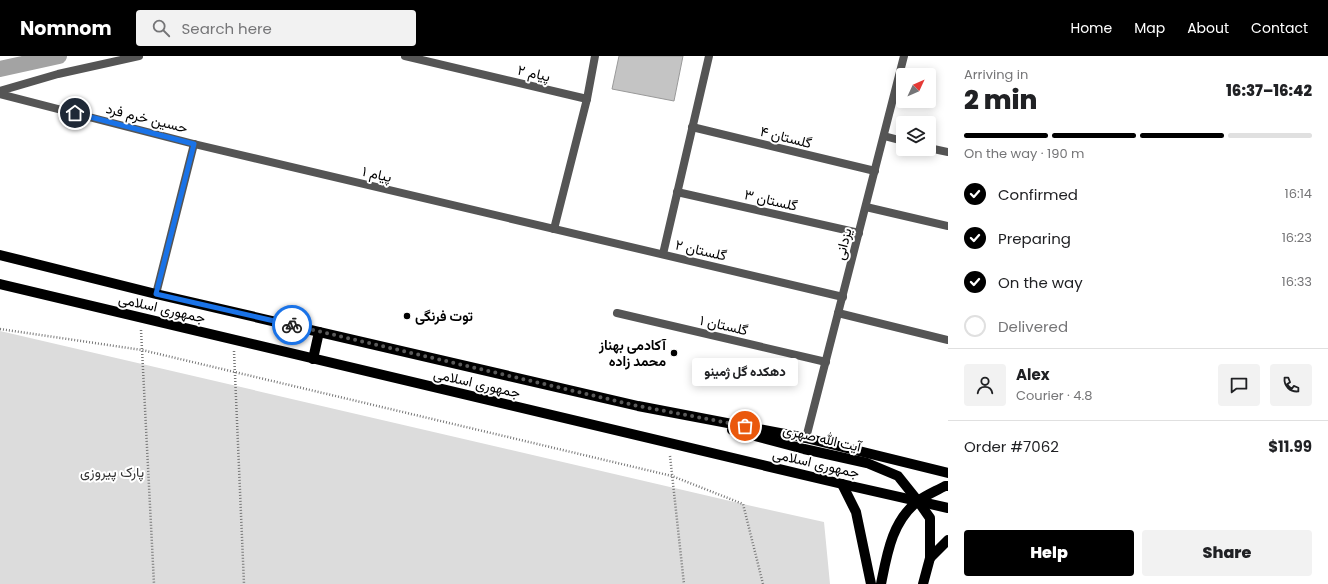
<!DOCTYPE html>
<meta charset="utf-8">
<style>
:root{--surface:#fff;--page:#f2f2f2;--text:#202124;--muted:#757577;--line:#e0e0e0;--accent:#000}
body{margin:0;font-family:Poppins,Vazirmatn,sans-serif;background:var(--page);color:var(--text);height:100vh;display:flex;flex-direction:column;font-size:15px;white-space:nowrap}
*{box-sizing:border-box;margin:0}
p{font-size:13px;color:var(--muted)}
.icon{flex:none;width:22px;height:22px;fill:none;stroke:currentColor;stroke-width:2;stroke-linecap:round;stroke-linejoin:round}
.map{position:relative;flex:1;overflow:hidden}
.sheet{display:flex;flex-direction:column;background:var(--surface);width:380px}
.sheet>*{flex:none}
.needle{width:26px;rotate:46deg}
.buttons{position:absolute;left:896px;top:12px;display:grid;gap:8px}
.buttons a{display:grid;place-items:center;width:40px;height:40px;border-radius:4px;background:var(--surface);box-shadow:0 2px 10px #0003;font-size:20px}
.pin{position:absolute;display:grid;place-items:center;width:34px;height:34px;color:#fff;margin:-17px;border:2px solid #fff;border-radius:50%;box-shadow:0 1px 4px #0007}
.courier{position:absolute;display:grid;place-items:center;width:40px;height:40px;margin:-20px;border:3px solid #1a73e8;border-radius:50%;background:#fff;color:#222;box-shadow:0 1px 5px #0007}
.bubble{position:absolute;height:28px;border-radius:4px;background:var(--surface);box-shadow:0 2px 10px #0003;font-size:13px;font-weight:800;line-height:28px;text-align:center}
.headline em{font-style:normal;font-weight:800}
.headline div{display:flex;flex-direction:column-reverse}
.headline{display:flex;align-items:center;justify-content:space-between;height:68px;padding:0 16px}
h1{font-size:26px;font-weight:800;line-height:30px}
.bar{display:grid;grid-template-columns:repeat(4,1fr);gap:6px 4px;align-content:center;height:48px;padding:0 16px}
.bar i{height:5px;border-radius:3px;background:var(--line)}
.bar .on{background:var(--accent)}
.bar p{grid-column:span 4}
.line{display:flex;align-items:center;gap:10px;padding:0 16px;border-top:1px solid var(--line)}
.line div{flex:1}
.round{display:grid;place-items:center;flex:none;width:42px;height:42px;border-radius:4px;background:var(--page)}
ol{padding:0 16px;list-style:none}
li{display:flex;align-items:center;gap:12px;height:44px}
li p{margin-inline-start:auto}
li .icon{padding:4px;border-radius:50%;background:var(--accent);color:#fff;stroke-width:4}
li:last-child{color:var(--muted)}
li i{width:22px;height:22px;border:2px solid var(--line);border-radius:50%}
.action{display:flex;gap:8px;margin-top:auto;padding:8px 16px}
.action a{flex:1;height:46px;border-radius:4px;background:var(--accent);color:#fff;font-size:16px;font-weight:800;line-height:46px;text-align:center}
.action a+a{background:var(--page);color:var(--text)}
header{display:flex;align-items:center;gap:24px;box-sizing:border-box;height:56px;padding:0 20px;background:var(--accent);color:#fff}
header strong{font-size:19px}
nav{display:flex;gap:22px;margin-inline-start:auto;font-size:14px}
.search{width:280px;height:36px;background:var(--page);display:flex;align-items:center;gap:10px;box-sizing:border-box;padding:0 14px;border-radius:4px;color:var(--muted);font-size:15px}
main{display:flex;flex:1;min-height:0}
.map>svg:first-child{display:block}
</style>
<header>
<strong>Nomnom</strong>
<div class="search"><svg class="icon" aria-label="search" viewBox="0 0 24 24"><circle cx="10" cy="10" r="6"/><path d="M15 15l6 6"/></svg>Search here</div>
<nav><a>Home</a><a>Map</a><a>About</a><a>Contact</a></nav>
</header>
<main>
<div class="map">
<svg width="948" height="528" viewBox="0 0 948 528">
<rect width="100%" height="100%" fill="#fff"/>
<polygon fill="#dcdcdc" points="0,275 743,448 824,466 830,528 0,528"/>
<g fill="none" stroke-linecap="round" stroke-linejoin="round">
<polyline stroke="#a3a3a3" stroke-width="16" points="0,13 59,0"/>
</g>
<polygon fill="#c4c4c4" stroke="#999" points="619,0 683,0 674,45 612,33"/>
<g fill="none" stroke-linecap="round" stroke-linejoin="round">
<g stroke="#777" stroke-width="2.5" stroke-dasharray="1 2" stroke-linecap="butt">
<polyline points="0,273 142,294 672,420 743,448 763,528"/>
<polyline points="141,274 154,528"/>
<polyline points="234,295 244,528"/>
<polyline points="670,400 684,528"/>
</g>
<g stroke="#555" stroke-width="8">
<polyline points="405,0 587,43"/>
<polyline points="0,35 58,18 139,0"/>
<polyline points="0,38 194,88 843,241"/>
<polyline points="692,71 875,115"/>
<polyline points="884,80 903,85"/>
<polyline points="929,92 948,96"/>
<polyline points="677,136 859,177"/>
<polyline points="866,151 948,170"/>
<polyline points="554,173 587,43 595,0"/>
<polyline points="663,198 709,0"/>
<polyline points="156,238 194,88"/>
<polyline points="617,257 826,306"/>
<polyline points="838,257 948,284"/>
<polyline points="806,382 904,0"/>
</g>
<g stroke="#000" stroke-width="10">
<polyline points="0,199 156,238 638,350 806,382 948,417"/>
<polyline points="0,228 842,428 948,452"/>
<polyline points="313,303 319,276"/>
<polyline points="732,374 804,393 867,407 898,420 918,445 930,462 930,502 923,528"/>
<polyline points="842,428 856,456 871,528"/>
<polyline points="930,502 948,484"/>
<path d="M881 528C887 498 892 465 918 445 926 439 936 435 945 430H948"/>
</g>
</g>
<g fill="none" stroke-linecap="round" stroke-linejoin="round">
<polyline stroke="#595959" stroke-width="4" stroke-dasharray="0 7.2" points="292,269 638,350 745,370"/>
<polyline stroke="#1a73e8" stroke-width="5" points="75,57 194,88 156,238 292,269"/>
</g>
<g fill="#000" stroke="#fff" stroke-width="1.5">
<circle cx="407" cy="260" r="4"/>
<circle cx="674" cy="297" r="4"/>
</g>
<g text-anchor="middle" stroke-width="4" stroke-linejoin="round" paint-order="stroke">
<g font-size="14" fill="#000" stroke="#fff">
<text transform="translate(534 17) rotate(13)" y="5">پیام ۲</text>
<text transform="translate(147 62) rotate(14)" y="5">حسین خرم فرد</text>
<text transform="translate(786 81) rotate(14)" y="5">گلستان ۴</text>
<text transform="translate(377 118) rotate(13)" y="5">پیام ۱</text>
<text transform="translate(771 144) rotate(13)" y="5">گلستان ۳</text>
<text transform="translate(843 188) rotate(-76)" y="5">یزدانی</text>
<text transform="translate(701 194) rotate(13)" y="5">گلستان ۲</text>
<text transform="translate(162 252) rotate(13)" y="5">جمهوری اسلامی</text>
<text transform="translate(724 269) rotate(13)" y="5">گلستان ۱</text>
<text transform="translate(477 327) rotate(13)" y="5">جمهوری اسلامی</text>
<text transform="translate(822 382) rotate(13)" y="5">آیت الله صهری</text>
<text transform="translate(816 407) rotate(13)" y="5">جمهوری اسلامی</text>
</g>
<g font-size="14" font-weight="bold" fill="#000" stroke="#fff" text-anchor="start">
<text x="415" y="265">توت فرنگی</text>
<text x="666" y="294" text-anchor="end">آکادمی بهناز<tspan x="666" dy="16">محمد زاده</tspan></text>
</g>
<g font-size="14" fill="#333" stroke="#fff">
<text x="112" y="421">پارک پیروزی</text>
</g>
</g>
</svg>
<div class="buttons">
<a><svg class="needle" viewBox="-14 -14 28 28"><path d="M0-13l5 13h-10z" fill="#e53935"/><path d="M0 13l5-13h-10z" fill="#757577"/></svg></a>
<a><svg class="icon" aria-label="layers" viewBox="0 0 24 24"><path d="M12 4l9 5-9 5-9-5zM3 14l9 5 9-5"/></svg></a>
</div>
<div class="pin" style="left:745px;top:370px;background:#ea580c"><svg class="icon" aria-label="bag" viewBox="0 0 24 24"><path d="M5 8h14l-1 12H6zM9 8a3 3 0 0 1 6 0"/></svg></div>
<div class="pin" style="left:75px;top:57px;background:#1f2937"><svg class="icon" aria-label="home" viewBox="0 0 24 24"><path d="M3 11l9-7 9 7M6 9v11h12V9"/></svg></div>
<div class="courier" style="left:292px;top:269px"><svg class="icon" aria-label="bike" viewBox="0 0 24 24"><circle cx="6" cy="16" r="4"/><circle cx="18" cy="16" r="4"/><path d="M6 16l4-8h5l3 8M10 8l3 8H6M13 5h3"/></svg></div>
<div class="bubble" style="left:692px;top:302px;width:106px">دهکده گل ژمینو</div>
</div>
<section class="sheet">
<div class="headline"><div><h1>2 min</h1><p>Arriving in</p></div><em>16:37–16:42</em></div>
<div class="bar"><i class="on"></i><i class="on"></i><i class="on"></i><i></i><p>On the way · 190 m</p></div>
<ol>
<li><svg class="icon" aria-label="check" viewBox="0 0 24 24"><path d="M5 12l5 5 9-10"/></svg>Confirmed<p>16:14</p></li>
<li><svg class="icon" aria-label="check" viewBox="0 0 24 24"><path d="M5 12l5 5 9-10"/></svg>Preparing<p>16:23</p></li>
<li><svg class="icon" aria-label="check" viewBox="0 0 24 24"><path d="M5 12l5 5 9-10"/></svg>On the way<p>16:33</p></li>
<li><i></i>Delivered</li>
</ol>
<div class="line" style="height:72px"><a class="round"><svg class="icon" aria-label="person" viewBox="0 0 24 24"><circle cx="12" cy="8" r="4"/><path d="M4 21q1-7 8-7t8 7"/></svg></a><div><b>Alex</b><p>Courier · 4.8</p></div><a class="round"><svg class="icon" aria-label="chat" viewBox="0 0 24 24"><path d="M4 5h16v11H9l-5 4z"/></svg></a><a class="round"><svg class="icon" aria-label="phone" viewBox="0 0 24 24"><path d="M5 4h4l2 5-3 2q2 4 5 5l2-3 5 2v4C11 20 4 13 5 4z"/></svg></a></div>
<div class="line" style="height:52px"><div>Order #7062</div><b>$11.99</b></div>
<div class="action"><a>Help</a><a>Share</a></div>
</section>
</main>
